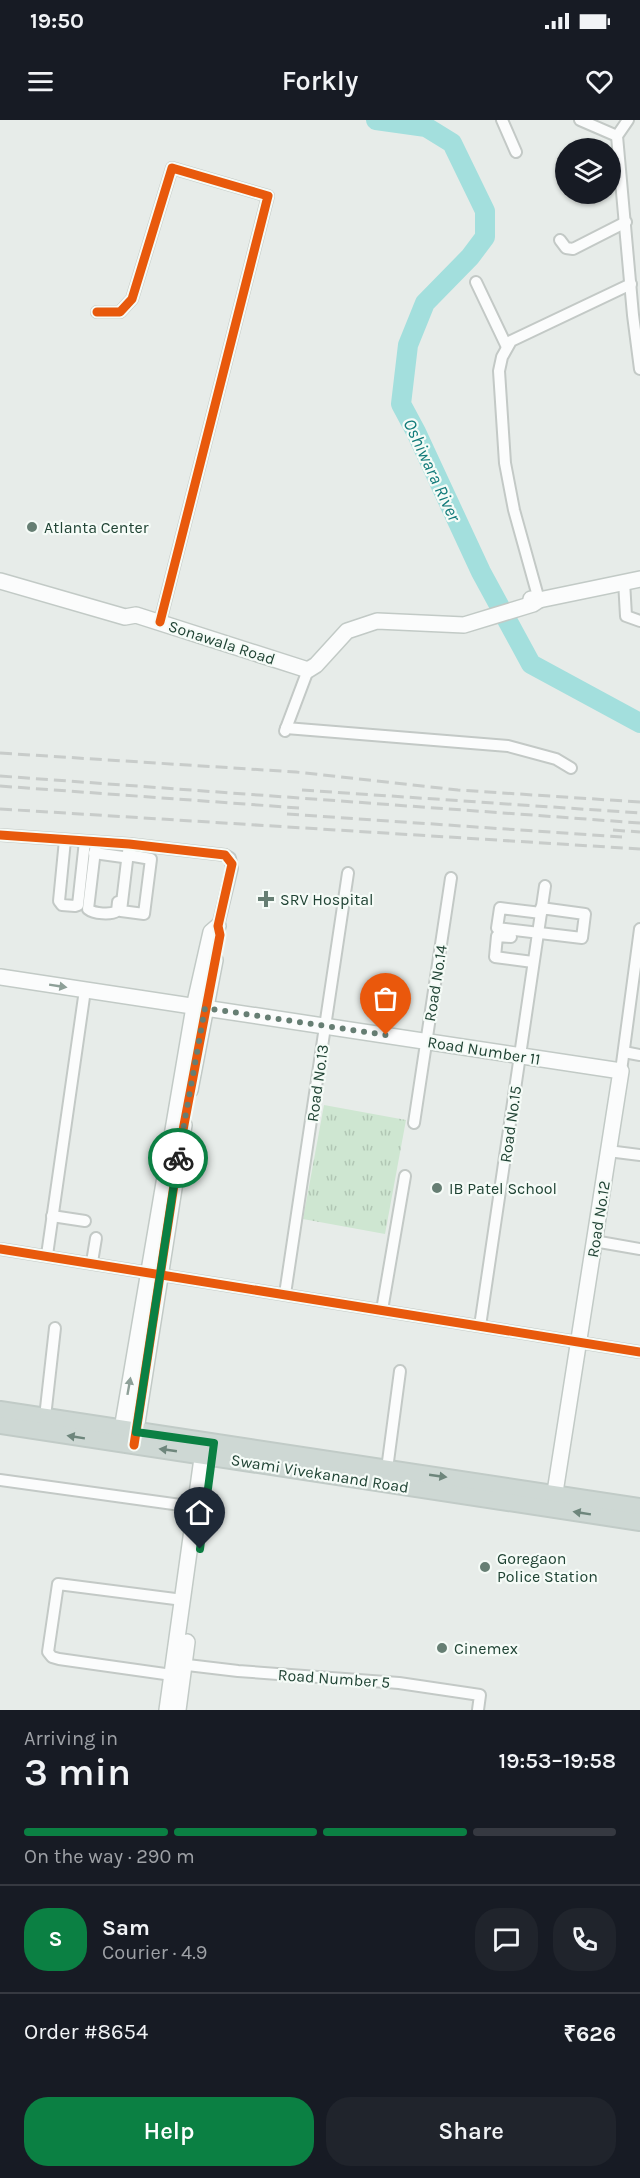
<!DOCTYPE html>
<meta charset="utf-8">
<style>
:root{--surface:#171b24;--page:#20242c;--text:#f1f3f6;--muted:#9ea1a6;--line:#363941;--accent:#0b8043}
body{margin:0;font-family:Karla,sans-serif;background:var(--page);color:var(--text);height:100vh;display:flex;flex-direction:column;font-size:22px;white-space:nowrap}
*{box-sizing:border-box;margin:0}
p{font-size:20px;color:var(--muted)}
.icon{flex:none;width:33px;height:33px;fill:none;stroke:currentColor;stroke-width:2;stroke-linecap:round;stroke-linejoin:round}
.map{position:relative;height:1590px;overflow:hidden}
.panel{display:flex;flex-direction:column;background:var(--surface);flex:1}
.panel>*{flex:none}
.controls{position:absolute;left:555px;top:18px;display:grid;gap:12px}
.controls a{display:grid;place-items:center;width:66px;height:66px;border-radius:50%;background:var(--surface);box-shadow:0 2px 4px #0004;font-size:30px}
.pin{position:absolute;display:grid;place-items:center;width:51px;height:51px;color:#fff;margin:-62px -26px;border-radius:50% 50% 50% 0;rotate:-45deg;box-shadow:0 0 6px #0007}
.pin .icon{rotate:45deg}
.courier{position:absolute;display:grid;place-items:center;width:60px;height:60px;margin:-30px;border:4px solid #0b8043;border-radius:50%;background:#fff;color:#222;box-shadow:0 2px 8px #0007}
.head em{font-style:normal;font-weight:600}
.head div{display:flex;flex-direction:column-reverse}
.head{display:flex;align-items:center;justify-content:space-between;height:102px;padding:0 24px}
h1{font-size:39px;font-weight:600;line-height:45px}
.bar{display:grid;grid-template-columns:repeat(4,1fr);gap:9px 6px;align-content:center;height:72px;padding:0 24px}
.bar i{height:8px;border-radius:4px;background:var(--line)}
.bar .selected{background:var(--accent)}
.bar p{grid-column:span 4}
.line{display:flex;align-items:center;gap:15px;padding:0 24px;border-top:2px solid var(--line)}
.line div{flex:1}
.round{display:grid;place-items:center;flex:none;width:63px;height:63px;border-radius:24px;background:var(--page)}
.cta{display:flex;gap:12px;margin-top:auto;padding:12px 24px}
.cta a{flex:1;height:69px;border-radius:24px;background:var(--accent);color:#fff;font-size:24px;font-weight:600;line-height:69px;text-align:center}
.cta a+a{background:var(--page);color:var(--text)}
.status{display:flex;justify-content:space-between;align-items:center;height:42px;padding:0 30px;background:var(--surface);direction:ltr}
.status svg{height:16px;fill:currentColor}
header{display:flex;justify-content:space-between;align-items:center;height:78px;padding:0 24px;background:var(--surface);font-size:27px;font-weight:600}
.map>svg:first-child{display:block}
</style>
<div class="status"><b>19:50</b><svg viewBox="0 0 49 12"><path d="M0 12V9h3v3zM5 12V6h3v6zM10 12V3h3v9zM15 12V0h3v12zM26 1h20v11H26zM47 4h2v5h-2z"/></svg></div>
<header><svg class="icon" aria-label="menu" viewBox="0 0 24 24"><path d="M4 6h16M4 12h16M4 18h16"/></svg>Forkly<svg class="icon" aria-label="heart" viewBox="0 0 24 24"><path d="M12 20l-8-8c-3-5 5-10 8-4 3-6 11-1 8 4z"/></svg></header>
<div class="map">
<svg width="640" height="1590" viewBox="0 0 640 1590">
<defs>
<pattern id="park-tufts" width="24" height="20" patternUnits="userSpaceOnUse" patternTransform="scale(1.5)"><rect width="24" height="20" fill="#cee6d1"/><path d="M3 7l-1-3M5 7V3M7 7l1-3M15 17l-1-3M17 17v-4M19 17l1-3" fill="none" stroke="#b1c6b4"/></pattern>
</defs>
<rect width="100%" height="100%" fill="#e7ece9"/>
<polygon fill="url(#park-tufts)" points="324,985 406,1000 385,1114 303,1099"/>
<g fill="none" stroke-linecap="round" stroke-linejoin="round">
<polyline stroke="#a3dfdd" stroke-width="20" points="376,0 426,7 452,23 485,91 485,117 470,137 425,183 408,225 401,284 416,312 481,452 531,544 640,603"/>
<g stroke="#c3c9c6" stroke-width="14">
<g id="street">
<polyline points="502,0 516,32"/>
<polyline points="580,0 617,16"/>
<polyline points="628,0 617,16 633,195 640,249"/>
<polyline points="560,120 566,128 573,129 626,102"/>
<polyline points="476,162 507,227"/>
<polyline points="97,192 120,192 132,179 172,48 268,76 160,502"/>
<polyline points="624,461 626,496 640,501"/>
<polyline points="539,480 514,390 505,343 499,251 502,237 511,221 631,164"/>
<polyline points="286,608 508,626 556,639 571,648"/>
<polyline points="285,611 308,550"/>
<polyline points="0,715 129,724 225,735 230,738 232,748 218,806"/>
<polyline points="65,720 59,781 62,785 75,786 78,785 85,721"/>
<path d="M96 722 88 789C94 794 111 795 117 791L118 782"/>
<polyline points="94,733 123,737"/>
<polyline points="128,735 151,739 144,794 121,791 129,724"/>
<polyline points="541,793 500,788 497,808 582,818 585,794 541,788"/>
<polyline points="511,817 497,816 495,837 533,842"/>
<polyline points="624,932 640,935"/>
<polyline points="621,951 640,809"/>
<polyline points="414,1003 451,758"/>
<polyline points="608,1031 640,1035"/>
<polyline points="52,1096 85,1101"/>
<polyline points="594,1121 640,1129"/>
<polyline points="0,1129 640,1232"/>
<polyline points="47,1135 85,870"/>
<polyline points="92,1142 96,1118"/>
<polyline points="285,1174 348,753"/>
<polyline points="382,1190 405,1056"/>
<polyline points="480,1206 545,766"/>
<polyline points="45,1297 55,1208"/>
<polyline points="387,1349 400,1251"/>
<polyline points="0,1360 195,1387"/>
<polyline points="179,1544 238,1551 399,1563 480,1575 478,1590"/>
<polyline points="172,1555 59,1539 52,1537 48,1532 58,1464 183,1480"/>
</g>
</g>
<g stroke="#c2cac6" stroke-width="18">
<g id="secondary">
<polyline points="0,461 125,497 136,495 308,550 316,545 347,511 377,501 464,505 533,484 539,480"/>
<polyline points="531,479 539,480 640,459"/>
<polyline points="0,857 621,951 553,1385"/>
<polyline points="190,970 215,840"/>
<polyline points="120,1321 194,887 211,812 218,806"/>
<polyline points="134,1322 184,1005"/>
<polyline points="167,1590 204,1324"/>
<polyline points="178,1590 187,1522"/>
</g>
</g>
<g stroke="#c1cbc7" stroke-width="20">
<g id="primary">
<polyline points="0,1290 640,1387"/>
<polyline points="0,1305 640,1402"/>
</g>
</g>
<use href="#street" stroke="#fbfcfc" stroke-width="10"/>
<use href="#secondary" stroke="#fbfcfc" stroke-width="15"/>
<use href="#primary" stroke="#ced8d4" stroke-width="16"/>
<g stroke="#c8ccca" stroke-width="3" stroke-dasharray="12 6" stroke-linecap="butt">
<polyline points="0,633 296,652 458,670 640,682"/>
<polyline points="0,656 640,703"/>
<polyline points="0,666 299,688"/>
<polyline points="302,670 640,693"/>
<polyline points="0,689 640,729"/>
<polyline points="287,694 622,717"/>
<polyline points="613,710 640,712"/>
</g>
<g stroke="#f5fbf7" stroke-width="13">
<g id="cycleway">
<polyline points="97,192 120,192 132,179 172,48 268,76 160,502"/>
<polyline points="0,715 129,724 225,735 232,744 218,806 220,815 180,1026 134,1325"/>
<polyline points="0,1129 640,1232"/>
</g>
</g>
<use href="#cycleway" stroke="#e8590c" stroke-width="9"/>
</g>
<defs><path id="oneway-solid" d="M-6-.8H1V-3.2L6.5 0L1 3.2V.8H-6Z" transform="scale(1.5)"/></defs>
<g fill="#8ea098">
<use href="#oneway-solid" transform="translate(58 866) rotate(9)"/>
<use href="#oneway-solid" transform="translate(129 1266) rotate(-80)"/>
</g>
<g fill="#6e867c">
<use href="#oneway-solid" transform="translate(76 1317) rotate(-171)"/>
<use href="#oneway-solid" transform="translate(168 1330) rotate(-172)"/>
<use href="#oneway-solid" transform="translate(438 1356) rotate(8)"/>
<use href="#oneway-solid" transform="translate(582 1393) rotate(-171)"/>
</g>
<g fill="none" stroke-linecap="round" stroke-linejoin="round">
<polyline stroke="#667e73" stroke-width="6" stroke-dasharray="0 10.8" points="178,1038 205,888 386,915"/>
<polyline stroke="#0b8043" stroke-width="8" points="178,1038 136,1312 214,1323 200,1429"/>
</g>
<g fill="#667e73" stroke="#f5fbf7" stroke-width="2">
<circle cx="32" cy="407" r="6"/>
<path d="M263 770h6v6h6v6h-6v6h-6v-6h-6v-6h6z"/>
<circle cx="437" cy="1068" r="6"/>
<circle cx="485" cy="1447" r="6"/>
<circle cx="442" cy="1528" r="6"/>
</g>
<g text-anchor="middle" stroke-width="4.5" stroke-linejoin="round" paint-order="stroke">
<g font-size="16" fill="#204334" stroke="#f5fbf7" text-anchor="start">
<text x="44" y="413">Atlanta Center</text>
<text x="280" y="785">SRV Hospital</text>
<text x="449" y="1074">IB Patel School</text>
<text x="497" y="1444">Goregaon<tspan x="497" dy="18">Police Station</tspan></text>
<text x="454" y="1534">Cinemex</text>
</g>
<g font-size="16" fill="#204334" stroke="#f5fbf7">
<text transform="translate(222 522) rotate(18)" y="6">Sonawala Road</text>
<text transform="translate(435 863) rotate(-81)" y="6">Road No.14</text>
<text transform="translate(484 930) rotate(9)" y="6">Road Number 11</text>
<text transform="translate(317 963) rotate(-82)" y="6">Road No.13</text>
<text transform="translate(510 1004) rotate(-82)" y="6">Road No.15</text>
<text transform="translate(598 1099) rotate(-81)" y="6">Road No.12</text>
<text transform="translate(320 1353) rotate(9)" y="6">Swami Vivekanand Road</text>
<text transform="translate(334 1558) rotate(4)" y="6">Road Number 5</text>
</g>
<g font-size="18" font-style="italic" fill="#127b7a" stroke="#f5fbf7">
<text transform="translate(432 350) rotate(65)" y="6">Oshiwara River</text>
</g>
</g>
</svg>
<div class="controls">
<a><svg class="icon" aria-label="layers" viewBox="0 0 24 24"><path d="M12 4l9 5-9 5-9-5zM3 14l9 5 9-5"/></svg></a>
</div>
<div class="pin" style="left:386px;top:915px;background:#ea580c"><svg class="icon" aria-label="bag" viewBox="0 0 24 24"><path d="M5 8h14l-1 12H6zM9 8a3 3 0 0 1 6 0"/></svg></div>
<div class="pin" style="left:200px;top:1429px;background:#1f2937"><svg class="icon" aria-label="home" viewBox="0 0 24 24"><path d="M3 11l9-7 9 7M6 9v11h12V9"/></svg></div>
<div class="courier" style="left:178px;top:1038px"><svg class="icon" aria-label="bike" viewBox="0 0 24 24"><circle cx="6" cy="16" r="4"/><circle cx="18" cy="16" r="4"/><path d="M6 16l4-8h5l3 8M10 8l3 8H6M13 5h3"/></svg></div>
</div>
<section class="panel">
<div class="head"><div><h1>3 min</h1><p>Arriving in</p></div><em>19:53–19:58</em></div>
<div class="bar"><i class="selected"></i><i class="selected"></i><i class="selected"></i><i></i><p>On the way · 290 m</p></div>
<div class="line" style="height:108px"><b class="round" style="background:var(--accent);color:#fff">S</b><div><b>Sam</b><p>Courier · 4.9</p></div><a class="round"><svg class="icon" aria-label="chat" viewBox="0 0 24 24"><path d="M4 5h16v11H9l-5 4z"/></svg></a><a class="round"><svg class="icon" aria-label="phone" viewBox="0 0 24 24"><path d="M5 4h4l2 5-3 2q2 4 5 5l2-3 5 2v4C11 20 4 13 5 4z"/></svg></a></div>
<div class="line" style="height:78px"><div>Order #8654</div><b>₹626</b></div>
<div class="cta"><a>Help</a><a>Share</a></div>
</section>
